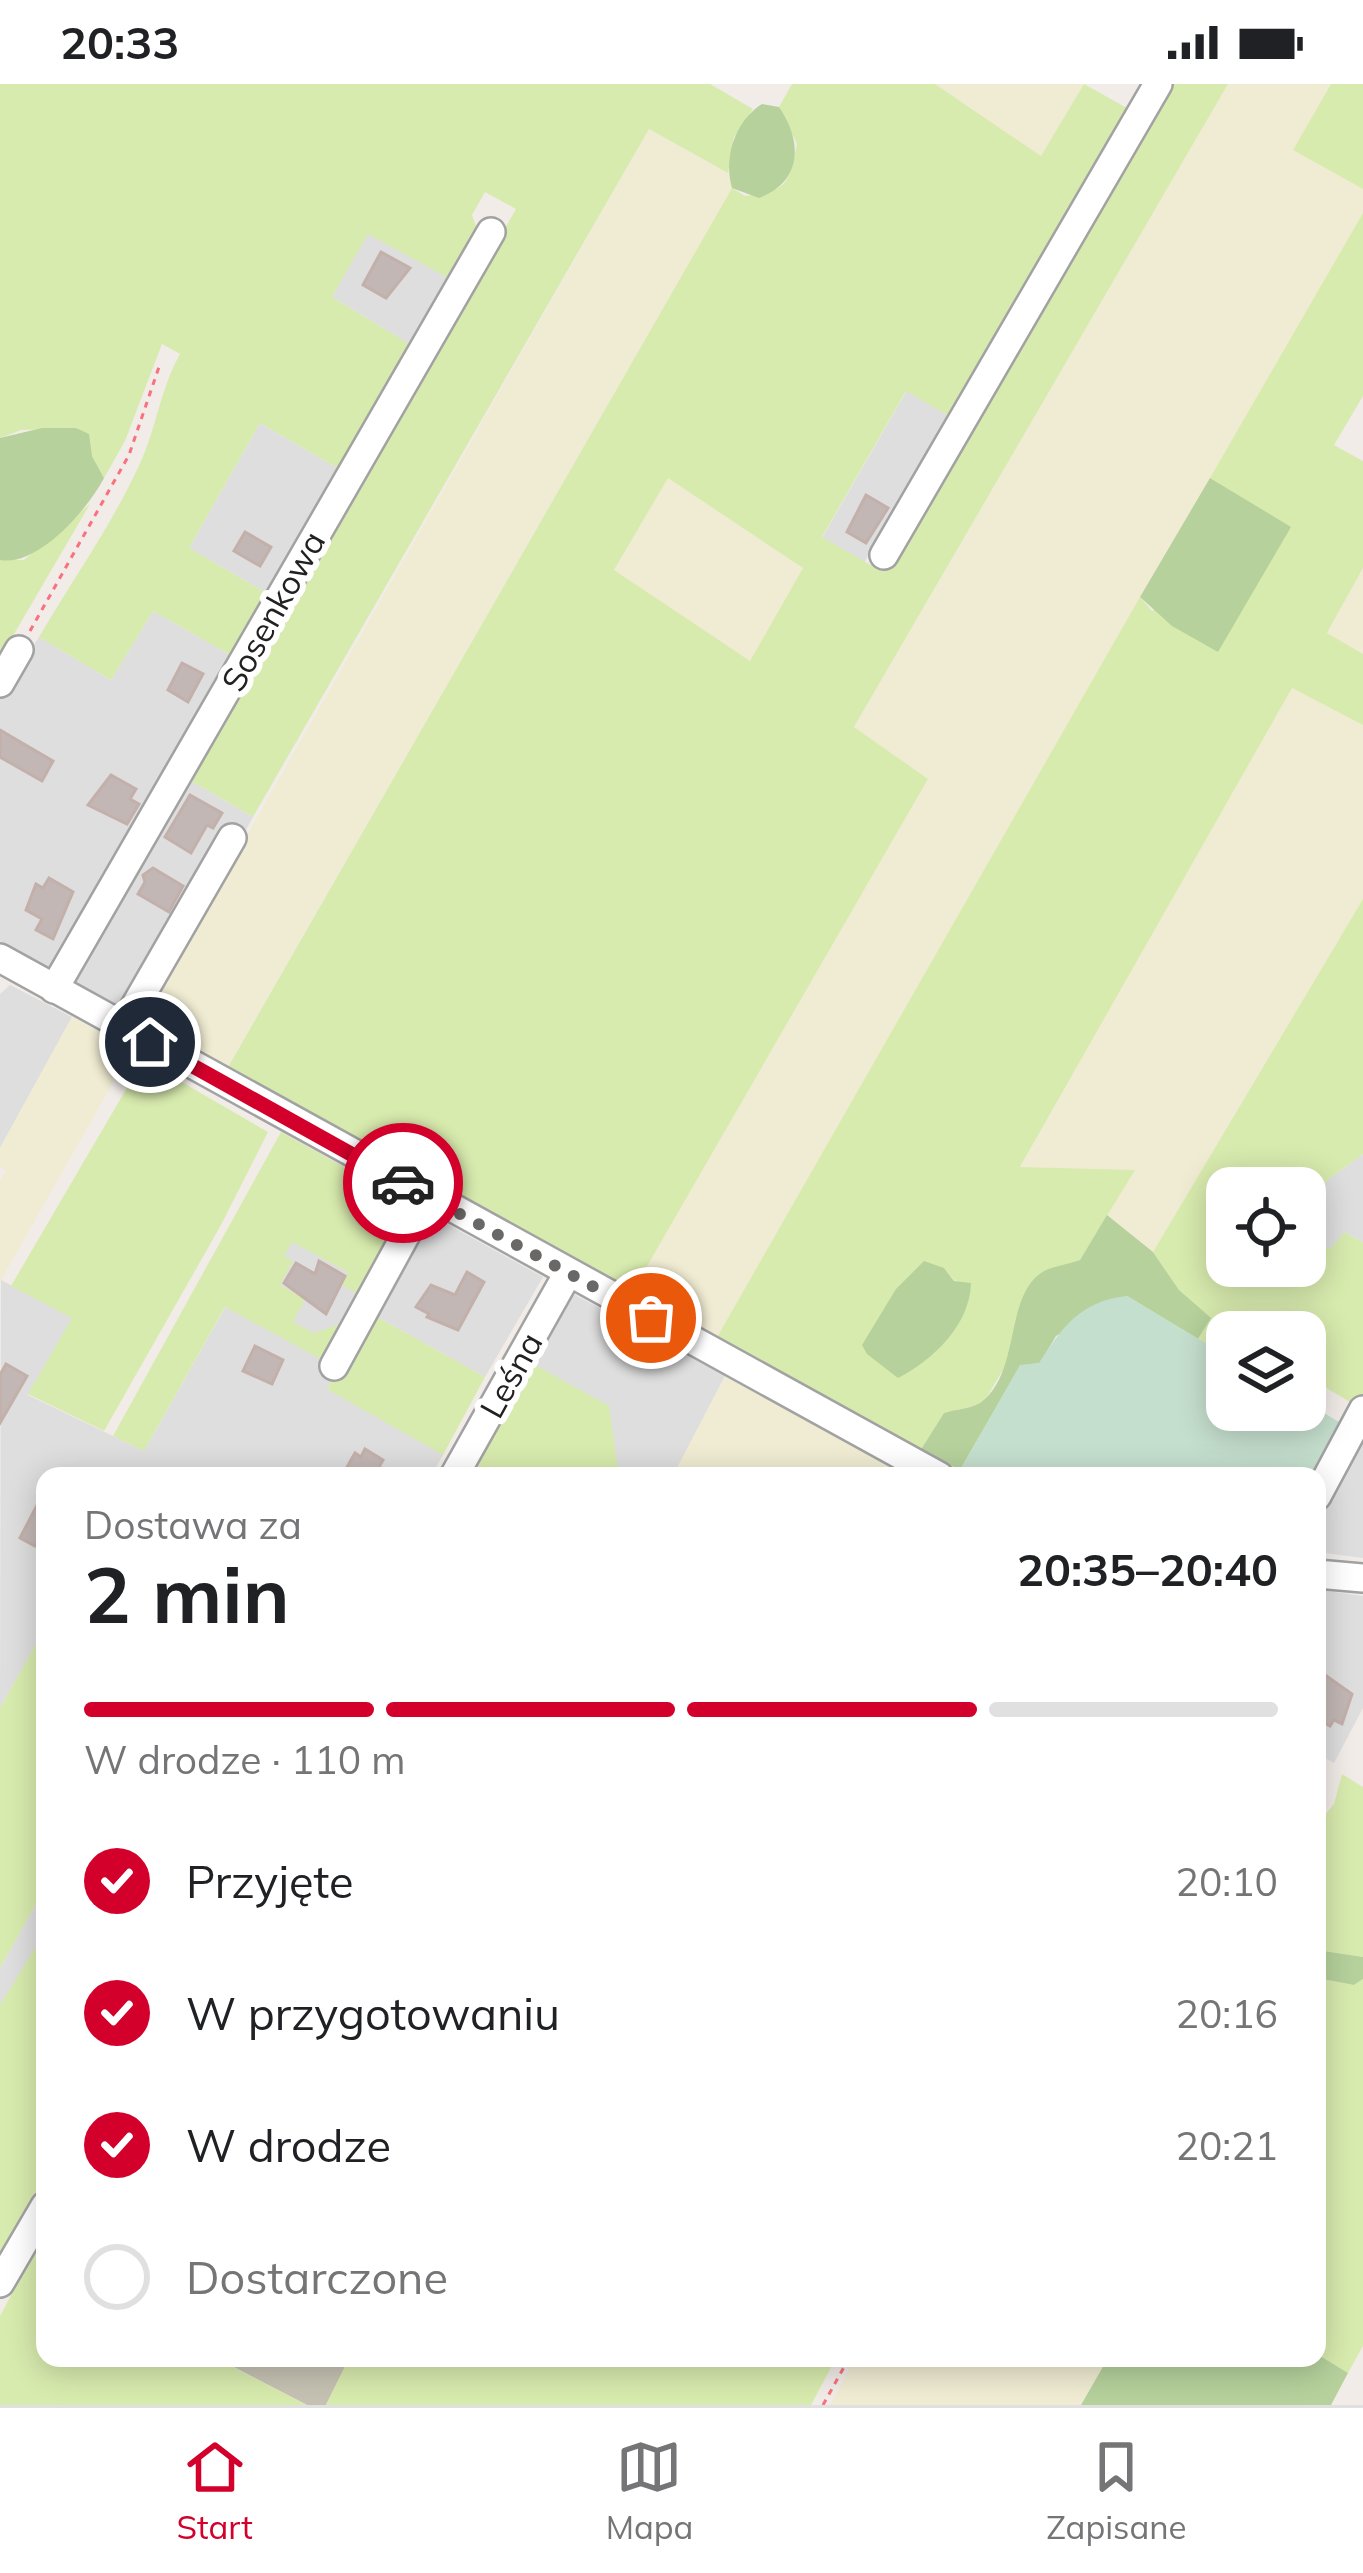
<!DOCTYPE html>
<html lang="pl">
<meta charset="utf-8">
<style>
:root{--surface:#fff;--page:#f6f6f6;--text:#202124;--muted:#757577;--line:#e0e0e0;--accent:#d2002b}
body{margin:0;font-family:Mulish,sans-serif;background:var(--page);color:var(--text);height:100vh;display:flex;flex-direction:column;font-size:45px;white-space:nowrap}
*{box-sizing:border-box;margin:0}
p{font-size:39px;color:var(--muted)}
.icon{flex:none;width:66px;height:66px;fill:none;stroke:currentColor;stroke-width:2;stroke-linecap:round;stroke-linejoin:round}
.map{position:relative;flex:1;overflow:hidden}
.drawer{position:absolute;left:36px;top:1383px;width:1290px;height:900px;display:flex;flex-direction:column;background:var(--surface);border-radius:24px;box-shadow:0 6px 30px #0003}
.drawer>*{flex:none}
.tools{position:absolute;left:1206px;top:1083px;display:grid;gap:24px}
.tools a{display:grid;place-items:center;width:120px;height:120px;border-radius:24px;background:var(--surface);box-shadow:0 6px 30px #0003;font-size:60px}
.pin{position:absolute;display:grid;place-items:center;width:102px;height:102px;color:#fff;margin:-51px;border:6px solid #fff;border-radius:50%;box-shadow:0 3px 12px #0007}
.courier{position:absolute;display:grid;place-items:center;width:120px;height:120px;margin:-60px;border:9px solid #d2002b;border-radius:50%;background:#fff;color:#222;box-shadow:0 3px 15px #0007}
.overview em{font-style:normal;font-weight:700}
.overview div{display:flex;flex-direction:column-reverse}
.overview{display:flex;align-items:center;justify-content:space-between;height:204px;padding:0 48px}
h1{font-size:78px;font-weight:700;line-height:90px}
.bar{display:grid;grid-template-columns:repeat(4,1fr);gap:18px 12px;align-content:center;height:144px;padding:0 48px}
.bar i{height:15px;border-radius:9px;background:var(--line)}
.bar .active{background:var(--accent)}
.bar p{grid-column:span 4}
ol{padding:0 48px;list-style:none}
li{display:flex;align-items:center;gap:36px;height:132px}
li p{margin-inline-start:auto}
li .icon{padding:12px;border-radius:50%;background:var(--accent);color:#fff;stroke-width:4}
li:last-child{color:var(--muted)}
li i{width:66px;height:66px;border:6px solid var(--line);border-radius:50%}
.status{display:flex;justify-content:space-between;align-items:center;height:84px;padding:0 60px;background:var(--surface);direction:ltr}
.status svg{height:33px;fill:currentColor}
.tabs{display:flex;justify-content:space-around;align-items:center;height:168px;border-top:3px solid var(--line);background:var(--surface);font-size:33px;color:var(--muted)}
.tabs a{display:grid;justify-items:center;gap:6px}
.tabs .active{color:var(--accent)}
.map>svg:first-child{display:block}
</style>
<div class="status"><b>20:33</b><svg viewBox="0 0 49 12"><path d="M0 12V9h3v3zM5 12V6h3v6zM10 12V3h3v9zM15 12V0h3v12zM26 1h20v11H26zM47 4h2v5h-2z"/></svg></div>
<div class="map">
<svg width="1363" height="2321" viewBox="0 0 1363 2321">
<rect width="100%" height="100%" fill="#f1ece8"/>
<g fill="#dfdede">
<polygon points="368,149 450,195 411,261 332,213"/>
<polygon points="907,306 949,332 864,479 822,454"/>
<polygon points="260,339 339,385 268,510 189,464"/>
<polygon points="153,527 232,572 52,886 0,857 0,613 39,553 111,596"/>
<polygon points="188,695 253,733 140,939 68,901"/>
<polygon points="10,901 72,933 0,1064 0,910"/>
<polygon points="314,1066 405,1117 328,1304 443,1371 431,1392 45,1392 45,1553 41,1552 0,1624 1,1196 73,1233 28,1311 144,1367"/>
<polygon points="1363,1070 1363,1158 1344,1148 1332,1165 1311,1161 1305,1151 1305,1123 1330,1094"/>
<polygon points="427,1129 543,1193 485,1293 370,1229"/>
<polygon points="566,1206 725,1292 673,1392 616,1390 526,1276"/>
<polygon points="1363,1345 1363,1474 1317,1468 1317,1424"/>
<polygon points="1320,1506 1363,1512 1363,1624 1334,1679 1317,1670"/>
<polygon points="45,1804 45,2070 0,2044 0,1884"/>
</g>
<polygon fill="#c6c2b3" points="236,2274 347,2274 349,2275 326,2321 307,2321 232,2282"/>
<g fill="#f0ecd3">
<polygon points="935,0 1084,0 1042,73"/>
<polygon points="1228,0 1331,0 1294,66 1363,105 1363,129 716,1255 631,1210 928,695 854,644"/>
<polygon points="649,45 728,89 732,104 225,987 140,939"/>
<polygon points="668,393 804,484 750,578 614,486"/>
<polygon points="1363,484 1363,570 1327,550"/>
<polygon points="1292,603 1363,641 1363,815 1153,1168 1107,1131 1134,1086 1020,1084"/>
<polygon points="72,933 132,965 0,1198 0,1097 6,1086 0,1083 0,1064"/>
<polygon points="725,1292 906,1390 905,1392 673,1392"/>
<polygon points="855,2274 1108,2274 1081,2321 830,2321"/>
</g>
<g fill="#d8ebae" fill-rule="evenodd">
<path d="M0 0H710L753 25 734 53 728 89 649 45 253 733 188 695 516 125 485 108 472 131 477 145 450 195 368 150 332 213 411 261 339 385 260 339 189 464 268 510 232 572 153 527 111 596 39 553C73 495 115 436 142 375 157 340 161 304 180 270L162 260 125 357 104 394 77 344 21 346 0 354Z"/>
<path d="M792 0H935L1041 72 1084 0 1127 24 949 332 906 307 822 453 881 487 1165 0H1228L854 643 928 695 631 1210 228 983 732 104 745 112C788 106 788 102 797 60L779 23ZM668 394 803 484 750 577 614 486Z"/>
<polygon points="1331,0 1363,0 1363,105 1293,66"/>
<path d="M1363 129V312L1334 361 1363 377V484L1327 549 1363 570V641L1292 604 1020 1083 1135 1086 1080 1176 1065 1182 988 1311 978 1321 944 1329 920 1367 716 1255 1140 513 1152 527 1291 444 1210 394ZM944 1184 954 1196 965 1200C949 1238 940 1284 894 1287Z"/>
<polygon points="90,420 0,574 0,476 24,476"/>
<polygon points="1363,815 1363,1070 1330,1094 1305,1123 1305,1104 1227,1104 1227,1182 1305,1182 1305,1151 1311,1161 1331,1164 1344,1148 1363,1158 1363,1314 1358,1323 1305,1291 1305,1248 1227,1248 1223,1270 1198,1255 1210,1234 1179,1206 1153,1168"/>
<polygon points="147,978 268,1048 221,1141 104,1347 28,1310 72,1234 11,1202 135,990"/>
<polygon points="281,1048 405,1117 408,1129 361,1212 342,1201 348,1188 292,1158 284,1172 293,1177 280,1201 305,1215 293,1238 314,1249 346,1238 324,1277 225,1223 144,1367 113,1352"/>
<polygon points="370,1229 485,1293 443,1371 327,1305"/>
<polygon points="526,1276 609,1322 619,1392 462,1392"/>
<polygon points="41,1551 45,1553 45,1804 0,1884 0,1624"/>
<polygon points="1342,1690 1363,1703 1363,1873 1317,1866 1317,1741 1334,1720"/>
<polygon points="45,1848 45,2097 0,2175 0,1921"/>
<polygon points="1317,1894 1354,1901 1363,1895 1363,2262 1348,2289 1317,2270"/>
<polygon points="45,2147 45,2274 236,2274 233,2283 307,2321 0,2321 0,2232"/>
<polygon points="349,2274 836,2274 811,2321 326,2321"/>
</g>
<g fill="#b6d19c">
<path d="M762 20 779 23C803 58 802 98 759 114L732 104C723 74 735 37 762 20Z"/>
<path d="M42 344H76L89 350 92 372 104 394C88 425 38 483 0 476V354Z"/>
<polygon points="1210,394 1291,443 1218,568 1172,542 1140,513"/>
<path d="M1107 1131 1153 1168 1179 1206 1211 1234 1198 1255 1127 1212 1056 1252 1040 1279 1020 1282 960 1386 920 1367 944 1329C956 1325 970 1325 980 1319 1022 1289 1003 1211 1044 1187 1054 1182 1069 1180 1080 1176Z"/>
<path d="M924 1177 944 1184 954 1197 971 1199C970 1241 933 1276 898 1294L867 1270 862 1261 896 1205Z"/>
<polygon points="1317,1866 1363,1873 1363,1895 1354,1901 1317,1894"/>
<polygon points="1317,2270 1348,2289 1331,2321 1081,2321 1108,2274 1317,2274"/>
</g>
<path fill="#c5dfce" d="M1127 1212 1227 1272V1326H1305V1318L1346 1342 1316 1392H970L960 1386 1020 1281 1039 1279C1063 1242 1081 1217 1127 1212Z"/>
<g fill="#c2b7b4" stroke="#c3b0aa" stroke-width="3">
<polygon points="381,168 410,184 386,214 363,201"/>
<polygon points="866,411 888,424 866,459 847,448"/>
<polygon points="245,448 271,463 260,482 234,467"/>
<polygon points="182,579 203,590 188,618 168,606"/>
<polygon points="0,646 53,677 42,697 0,673"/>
<polygon points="111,691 136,705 130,715 139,720 127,740 88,721"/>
<polygon points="190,711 222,729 213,744 207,741 191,769 165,753"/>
<polygon points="153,784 183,802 169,828 138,810 145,798 143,791"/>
<polygon points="49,794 73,808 53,855 36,846 42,835 26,826 36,800 43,804"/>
<polygon points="319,1177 345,1192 326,1230 284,1199 296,1179 315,1190"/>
<polygon points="467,1188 484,1198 458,1246 427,1233 429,1230 416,1223 431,1201 455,1211"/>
<polygon points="255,1262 283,1276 272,1300 243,1287"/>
<polygon points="6,1280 27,1292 0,1339 0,1291"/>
<polygon points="365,1365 383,1376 374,1392 342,1392 355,1369 361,1373"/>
<polygon points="45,1406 45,1462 38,1458 35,1462 20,1454"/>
<polygon points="1325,1591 1352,1610 1342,1640 1334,1636 1330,1642 1317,1635 1317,1595"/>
</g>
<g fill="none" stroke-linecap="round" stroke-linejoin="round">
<g stroke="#a2a2a2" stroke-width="32">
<g id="minor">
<polyline points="884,471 1158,0"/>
<polyline points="0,599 19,566"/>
<polyline points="0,874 939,1392"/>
<polyline points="54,905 491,148"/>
<polyline points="123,943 232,754"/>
<polyline points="334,1282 427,1112"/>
<polyline points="454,1392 568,1189"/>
<polyline points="1317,1412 1363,1326"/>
<polyline points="1317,1490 1363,1494"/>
<polyline points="0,2199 45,2122"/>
</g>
</g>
<g stroke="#fb707e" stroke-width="3" stroke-dasharray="6 6" stroke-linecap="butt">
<polyline points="30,547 129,371 160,280"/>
<polyline points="823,2321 849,2274"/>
</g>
<use href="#minor" stroke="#fff" stroke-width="27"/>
</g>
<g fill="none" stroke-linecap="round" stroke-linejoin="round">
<polyline stroke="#6a6867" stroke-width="12" stroke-dasharray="0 21.6" points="403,1099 651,1234"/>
<polyline stroke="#d2002b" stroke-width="15" points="150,958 403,1099"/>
</g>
<g text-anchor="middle" stroke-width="12" stroke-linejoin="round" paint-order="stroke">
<g font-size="33" fill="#212121" stroke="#fff">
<text transform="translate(273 527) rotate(-61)" y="12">Sosenkowa</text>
<text transform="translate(511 1291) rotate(-61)" y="12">Leśna</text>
</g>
</g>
</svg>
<div class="tools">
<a><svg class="icon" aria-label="locate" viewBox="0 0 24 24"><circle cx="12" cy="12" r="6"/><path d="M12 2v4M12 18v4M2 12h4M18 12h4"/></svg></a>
<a><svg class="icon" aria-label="layers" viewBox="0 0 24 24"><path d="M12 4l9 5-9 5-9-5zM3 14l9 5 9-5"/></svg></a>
</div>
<div class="pin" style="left:651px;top:1234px;background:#ea580c"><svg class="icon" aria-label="bag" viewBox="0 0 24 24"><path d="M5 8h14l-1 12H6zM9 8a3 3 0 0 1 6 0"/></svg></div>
<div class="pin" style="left:150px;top:958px;background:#1f2937"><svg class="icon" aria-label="home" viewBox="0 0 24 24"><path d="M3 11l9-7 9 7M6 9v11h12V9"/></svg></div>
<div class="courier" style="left:403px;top:1099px"><svg class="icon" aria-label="car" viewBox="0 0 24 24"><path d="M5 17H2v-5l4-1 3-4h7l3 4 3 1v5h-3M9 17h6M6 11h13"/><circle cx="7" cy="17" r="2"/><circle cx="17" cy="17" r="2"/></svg></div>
<section class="drawer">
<div class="overview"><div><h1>2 min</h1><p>Dostawa za</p></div><em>20:35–20:40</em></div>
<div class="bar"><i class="active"></i><i class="active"></i><i class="active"></i><i></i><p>W drodze · 110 m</p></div>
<ol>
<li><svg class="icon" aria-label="check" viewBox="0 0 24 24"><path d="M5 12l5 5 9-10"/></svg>Przyjęte<p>20:10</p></li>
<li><svg class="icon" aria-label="check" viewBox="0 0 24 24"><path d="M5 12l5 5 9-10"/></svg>W przygotowaniu<p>20:16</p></li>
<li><svg class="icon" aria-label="check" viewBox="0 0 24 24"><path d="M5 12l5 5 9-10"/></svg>W drodze<p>20:21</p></li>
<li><i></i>Dostarczone</li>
</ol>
</section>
</div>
<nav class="tabs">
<a class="active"><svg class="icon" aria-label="home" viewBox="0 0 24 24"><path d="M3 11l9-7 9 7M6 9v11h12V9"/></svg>Start</a>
<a><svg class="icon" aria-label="map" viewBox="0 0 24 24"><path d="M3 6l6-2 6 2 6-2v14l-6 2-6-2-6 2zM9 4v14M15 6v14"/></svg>Mapa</a>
<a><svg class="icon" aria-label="saved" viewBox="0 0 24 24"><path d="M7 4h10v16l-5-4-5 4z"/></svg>Zapisane</a>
</nav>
